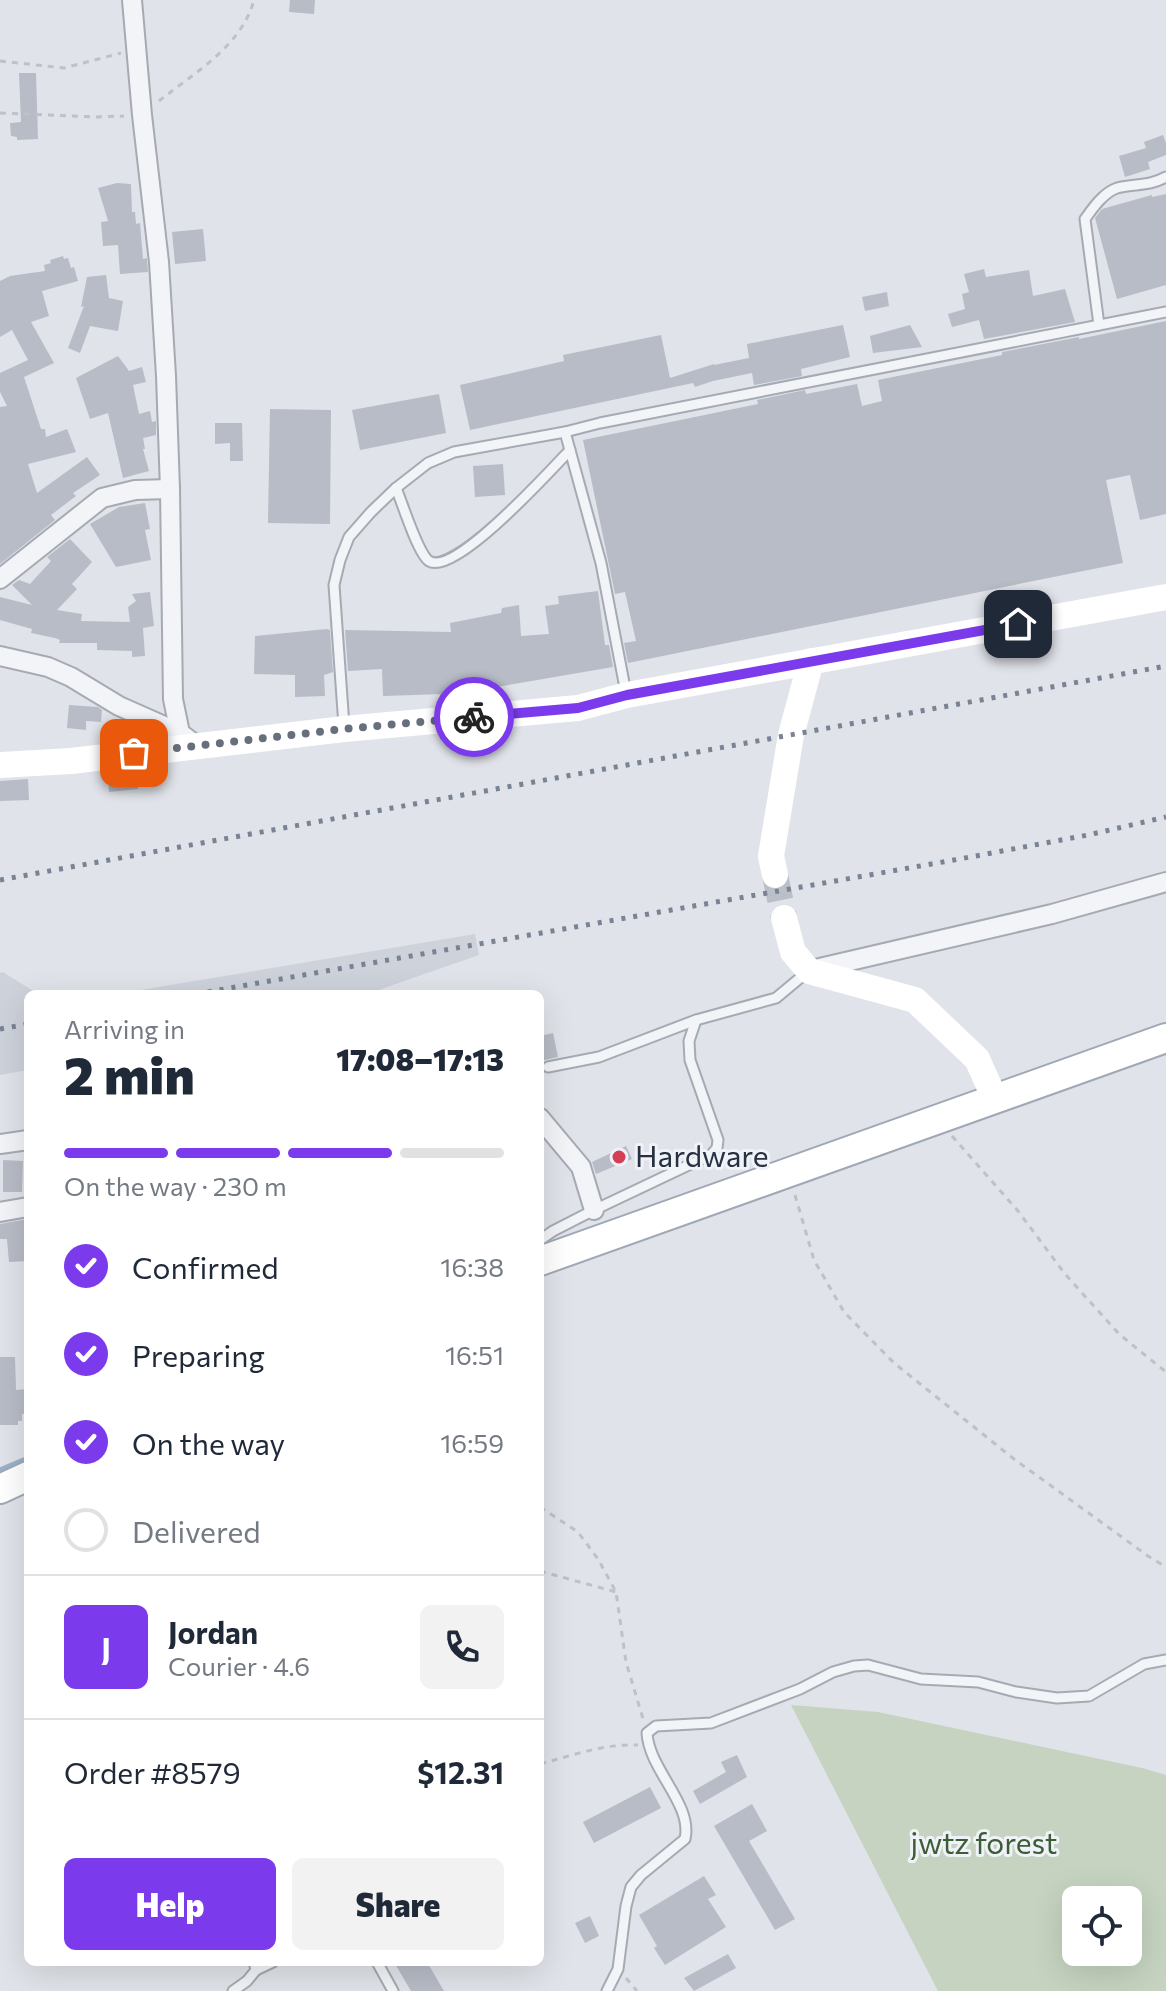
<!DOCTYPE html>
<meta charset="utf-8">
<style>
:root{--surface:#fff;--page:#f2f2f3;--text:#1f2937;--muted:#747a83;--line:#e0e1e3;--accent:#7c3aed}
body{margin:0;font-family:Commissioner,sans-serif;background:var(--page);color:var(--text);height:100vh;display:flex;flex-direction:column;font-size:30px;white-space:nowrap}
*{box-sizing:border-box;margin:0}
p{font-size:26px;color:var(--muted)}
.icon{flex:none;width:44px;height:44px;fill:none;stroke:currentColor;stroke-width:2;stroke-linecap:round;stroke-linejoin:round}
.map{position:relative;flex:1;overflow:hidden}
.details{position:absolute;left:24px;top:990px;width:520px;height:976px;display:flex;flex-direction:column;background:var(--surface);border-radius:12px;box-shadow:0 8px 32px #0002}
.details>*{flex:none}
.tools{position:absolute;left:1062px;top:1886px;display:grid;gap:16px}
.tools a{display:grid;place-items:center;width:80px;height:80px;border-radius:12px;background:var(--surface);box-shadow:0 8px 32px #0002;font-size:40px}
.pin{position:absolute;display:grid;place-items:center;width:68px;height:68px;color:#fff;margin:-34px;border-radius:16px;box-shadow:0 4px 12px #0006}
.courier{position:absolute;display:grid;place-items:center;width:80px;height:80px;margin:-40px;border:6px solid #7c3aed;border-radius:50%;background:#fff;color:#222;box-shadow:0 2px 10px #0007}
.overview em{font-style:normal;font-weight:800}
.overview div{display:flex;flex-direction:column-reverse}
.overview{display:flex;align-items:center;justify-content:space-between;height:136px;padding:0 40px}
h1{font-size:52px;font-weight:800;line-height:60px}
.bar{display:grid;grid-template-columns:repeat(4,1fr);gap:12px 8px;align-content:center;height:96px;padding:0 40px}
.bar i{height:10px;border-radius:6px;background:var(--line)}
.bar .on{background:var(--accent)}
.bar p{grid-column:span 4}
.line{display:flex;align-items:center;gap:20px;padding:0 40px;border-top:2px solid var(--line)}
.line div{flex:1}
.round{display:grid;place-items:center;flex:none;width:84px;height:84px;border-radius:12px;background:var(--page)}
ol{padding:0 40px;list-style:none}
li{display:flex;align-items:center;gap:24px;height:88px}
li p{margin-inline-start:auto}
li .icon{padding:8px;border-radius:50%;background:var(--accent);color:#fff;stroke-width:4}
li:last-child{color:var(--muted)}
li i{width:44px;height:44px;border:4px solid var(--line);border-radius:50%}
.primary-button{display:flex;gap:16px;margin-top:auto;padding:16px 40px}
.primary-button a{flex:1;height:92px;border-radius:12px;background:var(--accent);color:#fff;font-size:32px;font-weight:800;line-height:92px;text-align:center}
.primary-button a+a{background:var(--page);color:var(--text)}
.map>svg:first-child{display:block}
</style>
<div class="map">
<svg width="1166" height="1991" viewBox="0 0 1166 1991">
<rect width="100%" height="100%" fill="#e0e3e9"/>
<g fill="#ced2db">
<polygon points="475,934 479,955 367,994 117,994"/>
<polygon points="3,972 38,994 28,994 28,1070 0,1075 0,973"/>
</g>
<path fill="#c5d3c0" fill-rule="evenodd" d="M791 1705 878 1712 1142 1768 1166 1775V1991H938ZM1076 1900H1128V1952H1076Z"/>
<g fill="none" stroke-linecap="round" stroke-linejoin="round">
<polyline stroke="#99b1cb" stroke-width="5" points="0,1470 28,1458"/>
</g>
<g fill="#b7bcc6">
<polygon points="290,0 315,0 314,14 289,12"/>
<polygon points="19,73 36,73 38,139 17,140 17,137 11,136 10,123 21,122"/>
<polygon points="1163,135 1166,143 1166,155 1148,162 1150,169 1125,177 1119,156 1146,148 1144,142"/>
<polygon points="117,183 131,184 132,212 135,212 136,224 140,223 143,259 147,258 148,272 120,274 118,245 103,246 101,222 108,221 98,188"/>
<polygon points="1166,194 1166,285 1117,299 1095,218 1102,209 1152,195 1152,197"/>
<polygon points="203,229 206,261 175,264 172,232"/>
<polygon points="63,256 64,259 68,258 71,268 74,267 78,281 42,291 49,316 31,322 54,363 24,377 41,429 45,429 46,437 67,429 76,452 28,464 37,493 87,457 100,475 73,493 76,496 51,515 55,520 0,564 0,407 7,406 0,392 0,373 28,360 12,330 0,337 0,281 10,276 45,271 44,265 51,263 50,260"/>
<polygon points="984,269 986,277 1029,270 1033,296 1065,289 1075,322 984,339 979,320 952,327 948,314 965,309 962,294 969,292 964,274"/>
<polygon points="106,275 109,298 123,301 118,331 90,326 80,353 68,348 84,306 81,307 87,277"/>
<polygon points="887,292 889,306 865,311 862,297"/>
<polygon points="1166,321 1166,514 1140,520 1130,475 1106,480 1123,563 628,663 624,643 636,641 625,592 615,594 583,440 758,404 757,400 805,390 806,394 857,384 862,406 882,401 878,380 1002,355 1002,352 1079,337 1079,339"/>
<polygon points="843,325 850,357 801,369 802,376 754,385 752,373 713,381 695,387 693,383 470,430 460,385 564,361 563,355 661,335 670,378 714,364 714,365 749,358 747,344"/>
<polygon points="910,325 922,347 873,353 870,336"/>
<polygon points="118,356 129,371 142,367 146,382 133,385 139,414 150,411 152,422 156,421 156,435 143,438 145,449 143,449 149,471 123,478 108,413 90,419 76,378"/>
<polygon points="439,394 446,433 360,450 352,410"/>
<polygon points="270,409 331,410 330,524 268,523"/>
<polygon points="215,423 242,423 243,461 230,461 230,443 215,444"/>
<polygon points="503,464 505,495 475,497 473,466"/>
<polygon points="145,503 150,529 145,530 151,560 116,567 90,524 119,507"/>
<polygon points="70,539 92,562 72,584 77,589 57,610 82,614 81,621 130,622 128,607 136,601 132,594 150,592 154,626 143,628 145,656 132,657 132,651 97,650 97,643 59,643 60,640 55,638 31,633 32,629 0,620 0,597 32,605 12,585 19,580 30,584 51,561 47,557"/>
<polygon points="598,591 605,645 609,645 613,667 444,696 444,694 383,696 382,669 348,671 345,630 451,632 450,623 501,613 502,608 519,605 521,636 549,634 545,606 559,604 558,596"/>
<polygon points="327,629 330,630 333,672 324,675 325,696 295,697 295,675 254,674 255,636"/>
<polygon points="69,705 98,707 102,710 101,722 86,721 86,730 67,728"/>
<polygon points="114,722 127,723 136,727 136,728 146,731 146,736 114,740"/>
<polygon points="137,774 138,789 109,792 108,776"/>
<polygon points="28,779 29,800 0,801 0,781"/>
<polygon points="553,1033 558,1057 540,1061 540,1036"/>
<polygon points="626,1146 632,1159 596,1174 592,1162"/>
<polygon points="3,1160 23,1161 22,1192 3,1192"/>
<polygon points="28,1219 28,1261 9,1262 7,1239 0,1239 0,1224"/>
<polygon points="0,1357 15,1357 16,1390 28,1389 28,1414 22,1414 22,1421 18,1421 18,1425 0,1425"/>
<polygon points="737,1755 747,1777 700,1804 693,1791 726,1772 721,1762"/>
<polygon points="650,1787 661,1808 594,1843 583,1822"/>
<polygon points="752,1804 767,1831 749,1841 795,1919 775,1930 714,1826"/>
<polygon points="704,1876 716,1895 708,1899 726,1927 665,1965 654,1948 657,1946 639,1915"/>
<polygon points="590,1916 599,1936 585,1943 575,1923"/>
<polygon points="728,1954 736,1968 694,1991 684,1978"/>
<polygon points="394,1962 427,1962 444,1991 411,1991"/>
</g>
<g fill="none" stroke-linecap="round" stroke-linejoin="round">
<polyline stroke="#bbbfc7" stroke-width="26" stroke-dasharray="26 13" stroke-linecap="butt" points="775,875 784,918"/>
<g stroke="#a5aab3" stroke-width="13">
<g id="lane">
<path d="M1099 325 1085 219C1093 208 1103 193 1117 188 1135 183 1148 187 1166 177"/>
<polyline points="565,432 601,563 626,693"/>
<path d="M396 488C402 502 418 554 429 561 454 577 551 470 570 450"/>
<polyline points="344,726 334,585 340,560 349,537 371,512 396,488 428,463 454,452 565,432 600,423 1166,312"/>
<polyline points="548,1067 599,1057 696,1020 776,998 806,973"/>
<polyline points="540,1240 553,1231 594,1210 712,1154 717,1148 718,1140 690,1060 689,1041 696,1020"/>
<polyline points="377,1962 393,1991"/>
<polyline points="256,1970 273,1962"/>
<polyline points="233,1991 247,1981 256,1970 254,1962"/>
<path d="M607 1991 618 1969 626 1906 631 1887 641 1875 685 1839C693 1804 649 1770 647 1733L656 1726 711 1723 800 1689 833 1672 854 1666 868 1665 921 1679 978 1682 1016 1692 1057 1698 1089 1696 1144 1664 1166 1660"/>
</g>
</g>
<g stroke="#a5aab3" stroke-width="22">
<g id="street">
<polyline points="132,0 142,115 159,262 166,376 170,489 173,699 180,733 197,746"/>
<polyline points="0,579 102,498 135,490 170,489"/>
<polyline points="0,656 48,667 71,677 119,706 180,733"/>
<polyline points="811,970 1052,914 1166,882"/>
<polyline points="540,1118 581,1167 594,1210"/>
<polyline points="0,1144 28,1140"/>
<polyline points="0,1212 28,1207"/>
</g>
</g>
<g stroke="#9fa8b5" stroke-width="32">
<g id="primary">
<polyline points="540,1261 1166,1038"/>
<polyline points="0,1489 28,1476"/>
</g>
</g>
<g stroke="#bec1c8" stroke-width="3" stroke-dasharray="6 6" stroke-linecap="butt">
<polyline points="0,61 64,68 121,53"/>
<path d="M159 101C195 72 241 47 254 0"/>
<polyline points="0,113 94,117 124,116"/>
<polyline points="952,1136 1018,1211 1065,1274 1119,1334 1166,1372"/>
<polyline points="795,1195 814,1260 844,1312 894,1363 1014,1459 1148,1556 1166,1567"/>
<polyline points="540,1507 578,1532 598,1559 616,1592 626,1662 644,1722"/>
<polyline points="540,1571 616,1592"/>
<path d="M540 1764C574 1755 602 1744 638 1745"/>
<polyline points="626,1978 637,1991"/>
</g>
<use href="#lane" stroke="#f3f4f7" stroke-width="9"/>
<use href="#street" stroke="#f3f4f7" stroke-width="18"/>
<g stroke="#fff" stroke-width="26">
<polyline points="0,765 71,761 344,729 578,708 627,695 1166,597"/>
<polyline points="775,875 771,856 791,735 811,661"/>
<polyline points="784,918 793,952 809,971 915,1000 977,1059 995,1099"/>
</g>
<use href="#primary" stroke="#fff" stroke-width="28"/>
<g stroke="#798393" stroke-width="5" stroke-dasharray="4 8" stroke-linecap="butt">
<polyline points="0,880 1166,666"/>
<polyline points="196,994 954,860 1088,835 1166,817"/>
<polyline points="0,1029 28,1024"/>
</g>
</g>
<g fill="none" stroke-linecap="round" stroke-linejoin="round">
<polyline stroke="#686f7c" stroke-width="8" stroke-dasharray="0 14.4" points="134,753 344,729 474,717"/>
<polyline stroke="#7c3aed" stroke-width="10" points="474,717 578,708 627,695 1018,624"/>
</g>
<circle fill="#d34055" stroke="#eff2f7" stroke-width="3" cx="619" cy="1157" r="8"/>
<g text-anchor="middle" stroke-width="6" stroke-linejoin="round" paint-order="stroke">
<g font-size="30" fill="#283141" stroke="#eff2f7" text-anchor="start">
<text x="635" y="1167">Hardware</text>
</g>
<g font-size="30" fill="#3c5d35" stroke="#eff2f7">
<text x="984" y="1854">jwtz forest</text>
</g>
</g>
</svg>
<div class="tools">
<a><svg class="icon" aria-label="locate" viewBox="0 0 24 24"><circle cx="12" cy="12" r="6"/><path d="M12 2v4M12 18v4M2 12h4M18 12h4"/></svg></a>
</div>
<div class="pin" style="left:134px;top:753px;background:#ea580c"><svg class="icon" aria-label="bag" viewBox="0 0 24 24"><path d="M5 8h14l-1 12H6zM9 8a3 3 0 0 1 6 0"/></svg></div>
<div class="pin" style="left:1018px;top:624px;background:#1f2937"><svg class="icon" aria-label="home" viewBox="0 0 24 24"><path d="M3 11l9-7 9 7M6 9v11h12V9"/></svg></div>
<div class="courier" style="left:474px;top:717px"><svg class="icon" aria-label="bike" viewBox="0 0 24 24"><circle cx="6" cy="16" r="4"/><circle cx="18" cy="16" r="4"/><path d="M6 16l4-8h5l3 8M10 8l3 8H6M13 5h3"/></svg></div>
<section class="details">
<div class="overview"><div><h1>2 min</h1><p>Arriving in</p></div><em>17:08–17:13</em></div>
<div class="bar"><i class="on"></i><i class="on"></i><i class="on"></i><i></i><p>On the way · 230 m</p></div>
<ol>
<li><svg class="icon" aria-label="check" viewBox="0 0 24 24"><path d="M5 12l5 5 9-10"/></svg>Confirmed<p>16:38</p></li>
<li><svg class="icon" aria-label="check" viewBox="0 0 24 24"><path d="M5 12l5 5 9-10"/></svg>Preparing<p>16:51</p></li>
<li><svg class="icon" aria-label="check" viewBox="0 0 24 24"><path d="M5 12l5 5 9-10"/></svg>On the way<p>16:59</p></li>
<li><i></i>Delivered</li>
</ol>
<div class="line" style="height:144px"><b class="round" style="background:var(--accent);color:#fff">J</b><div><b>Jordan</b><p>Courier · 4.6</p></div><a class="round"><svg class="icon" aria-label="phone" viewBox="0 0 24 24"><path d="M5 4h4l2 5-3 2q2 4 5 5l2-3 5 2v4C11 20 4 13 5 4z"/></svg></a></div>
<div class="line" style="height:104px"><div>Order #8579</div><b>$12.31</b></div>
<div class="primary-button"><a>Help</a><a>Share</a></div>
</section>
</div>
